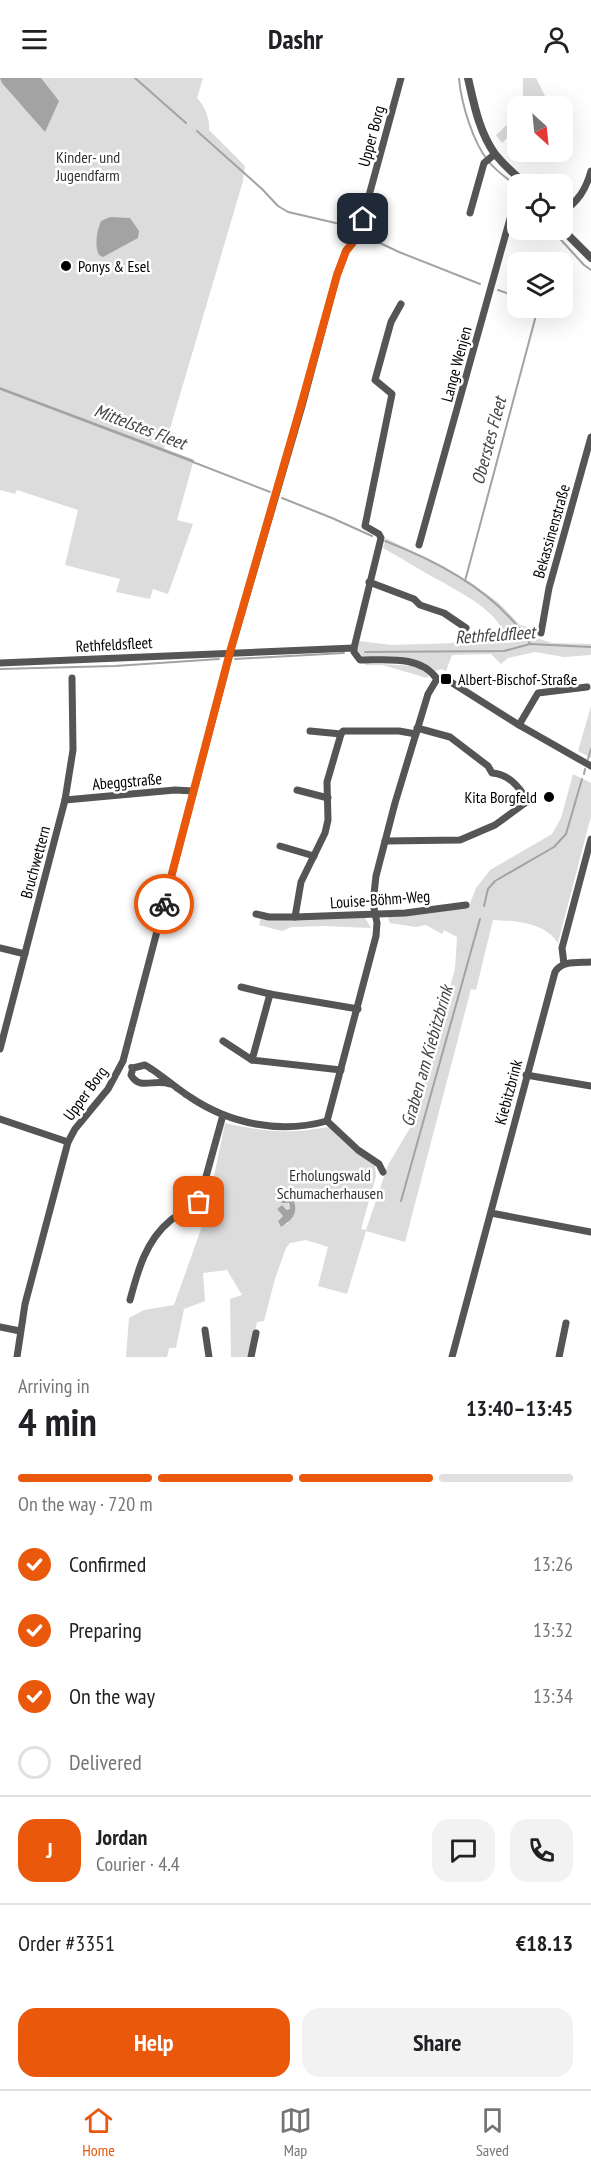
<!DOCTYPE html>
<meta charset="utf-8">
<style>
:root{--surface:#fff;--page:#f2f2f2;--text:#202124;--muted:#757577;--line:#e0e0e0;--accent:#ea580c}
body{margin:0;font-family:"PT Sans Narrow",sans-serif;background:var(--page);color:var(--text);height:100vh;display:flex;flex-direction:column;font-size:22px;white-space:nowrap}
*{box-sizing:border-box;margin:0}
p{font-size:20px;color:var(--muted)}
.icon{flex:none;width:33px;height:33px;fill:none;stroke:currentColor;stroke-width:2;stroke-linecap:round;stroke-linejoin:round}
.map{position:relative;height:1279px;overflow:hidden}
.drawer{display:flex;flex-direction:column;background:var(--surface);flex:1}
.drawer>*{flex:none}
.needle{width:39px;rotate:153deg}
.buttons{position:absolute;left:507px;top:18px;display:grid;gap:12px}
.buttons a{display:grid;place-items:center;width:66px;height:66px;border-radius:12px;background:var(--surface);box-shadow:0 6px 24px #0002;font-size:30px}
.pin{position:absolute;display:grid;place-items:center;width:51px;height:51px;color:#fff;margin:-26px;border-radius:12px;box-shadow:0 3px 9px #0006}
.courier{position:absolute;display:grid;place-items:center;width:60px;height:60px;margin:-30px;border:4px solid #ea580c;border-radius:50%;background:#fff;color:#222;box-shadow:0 2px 8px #0007}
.headline em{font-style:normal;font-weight:800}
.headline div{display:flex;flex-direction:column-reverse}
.headline{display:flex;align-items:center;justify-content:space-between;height:102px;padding:0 18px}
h1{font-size:39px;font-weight:800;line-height:45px}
.bar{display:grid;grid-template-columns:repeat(4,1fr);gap:9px 6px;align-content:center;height:72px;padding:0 18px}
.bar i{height:8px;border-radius:4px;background:var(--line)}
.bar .selected{background:var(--accent)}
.bar p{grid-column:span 4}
.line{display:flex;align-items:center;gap:15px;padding:0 18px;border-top:2px solid var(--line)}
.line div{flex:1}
.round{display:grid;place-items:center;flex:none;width:63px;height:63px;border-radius:18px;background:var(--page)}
ol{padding:0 18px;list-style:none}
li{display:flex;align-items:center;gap:18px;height:66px}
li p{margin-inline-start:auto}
li .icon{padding:6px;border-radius:50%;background:var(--accent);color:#fff;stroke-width:4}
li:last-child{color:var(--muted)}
li i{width:33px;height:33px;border:3px solid var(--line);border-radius:50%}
.primary-button{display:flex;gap:12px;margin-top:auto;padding:12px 18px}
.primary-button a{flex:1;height:69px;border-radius:18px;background:var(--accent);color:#fff;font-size:24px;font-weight:800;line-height:69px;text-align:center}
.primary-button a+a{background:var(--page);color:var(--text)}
header{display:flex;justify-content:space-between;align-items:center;height:78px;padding:0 18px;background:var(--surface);font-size:27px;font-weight:800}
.tabs{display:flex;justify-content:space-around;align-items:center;height:84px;border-top:2px solid var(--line);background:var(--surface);font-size:16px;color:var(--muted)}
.tabs a{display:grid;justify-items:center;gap:3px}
.tabs .selected{color:var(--accent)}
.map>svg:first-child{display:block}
</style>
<header><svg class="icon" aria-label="menu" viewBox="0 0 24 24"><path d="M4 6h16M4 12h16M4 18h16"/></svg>Dashr<svg class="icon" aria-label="person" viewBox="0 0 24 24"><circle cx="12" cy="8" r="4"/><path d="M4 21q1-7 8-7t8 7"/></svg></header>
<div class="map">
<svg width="591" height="1279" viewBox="0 0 591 1279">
<rect width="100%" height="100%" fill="#fff"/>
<g fill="#dcdcdc" fill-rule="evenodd">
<path d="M0 0H203L197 20C205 28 210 41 209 52L245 88 243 103 164 371 0 309Z"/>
<polygon points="523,0 536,0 550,28 523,28"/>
<polygon points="517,37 517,50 502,65 496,57"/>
<polygon points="0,312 193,385 177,442 193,446 168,516 153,511 150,521 116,514 120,501 65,487 78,432 17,412 15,416 0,412"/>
<path d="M386 460 470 504 499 525 520 547 531 550 530 558 552 565 591 566V577L564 579 535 574 508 580 501 586 491 576 452 577 446 593 441 591 436 593C417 576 388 580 363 579L357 572 359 563 392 567 487 564 505 555C491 530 468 519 444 505 423 494 403 481 383 470Z"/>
<polygon points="366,585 415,588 430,596 427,600 382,587 365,587"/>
<polygon points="591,628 591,680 578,673"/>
<path d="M573 696 591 705V738L558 865C544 844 516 843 493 842L476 912 471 911 405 1164 366 1153 347 1216 318 1208 328 1169 306 1162 290 1165 286 1170 275 1201 264 1243 257 1244 249 1279H231L230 1221 242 1217 227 1192 203 1195 205 1223 184 1231 176 1270H169L167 1279H126L129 1240 144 1232 174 1227 206 1137 225 1045C265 1054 289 1056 329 1049L355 1074 375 1087 376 1098 361 1151 366 1152 388 1087 410 1050 455 891 457 859 444 852 442 856 426 847 416 849 390 845 387 837 469 828 476 810 490 792 552 756 561 740ZM294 1123 288 1145 281 1149 278 1143 283 1138 277 1131 282 1127 288 1132 290 1131 288 1125Z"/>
<polygon points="364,838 371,850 324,848 292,849 282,853 259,847 261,839"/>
</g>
<g fill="#a3a3a3">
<polygon points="0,0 41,0 59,23 45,54 2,5"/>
<path d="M110 139 130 140 139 153 138 160 103 179 99 177C94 167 97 153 101 143Z"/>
<polygon points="0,309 194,382 193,385 0,312"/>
<path d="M288 1121 294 1123C298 1136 292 1142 281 1149L278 1143 283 1138 277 1131 282 1127 287 1132 290 1131 289 1125H281L283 1122Z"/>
</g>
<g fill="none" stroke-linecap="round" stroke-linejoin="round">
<g stroke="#a3a3a3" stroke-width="2">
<polyline points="135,0 186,45"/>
<path d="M459 0C461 25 473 65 489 84 497 94 508 101 518 109"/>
<polyline points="197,53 262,111 278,128 288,134 353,149"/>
<polyline points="552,152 584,187 591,192"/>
<polyline points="363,157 399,174 480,206"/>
<polyline points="498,212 518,219"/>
<polyline points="193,384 270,414"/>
<polyline points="282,420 332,440 372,458"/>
<path d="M385 463C440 484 499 515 530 566"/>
<polyline points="465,503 538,230"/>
<polyline points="365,574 504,573 530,566 591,569"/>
<polyline points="235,581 344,575"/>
<polyline points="0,591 115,588 219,581"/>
<polyline points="588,681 591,671"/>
<polyline points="584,696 585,691"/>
<polyline points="484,828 488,811 495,803 554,769 566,756 582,701"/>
<polyline points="401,1123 480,841"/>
</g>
<g stroke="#555" stroke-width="7">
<polyline points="470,135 484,85 495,76"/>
<path d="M562 135C578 123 586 112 591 93"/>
<polyline points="419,467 518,112"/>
<polyline points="369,504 414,521 420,527 444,535 466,550"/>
<polyline points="541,555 549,510 591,359"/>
<polyline points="354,570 381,460 379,456 365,448 392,316 375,302 391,244 401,226"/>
<path d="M0 585 354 570V574L360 582C386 582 421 577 437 601"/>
<polyline points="519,647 538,615 587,609"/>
<polyline points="310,653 341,656"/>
<polyline points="416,656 399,653 343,653 341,656 327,704 328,742 325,755 301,804 295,839 405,835 466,827"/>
<polyline points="297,712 328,720"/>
<polyline points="65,722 175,712 193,713"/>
<path d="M385 763 460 762 495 747 528 723C519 709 509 696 492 695L488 688 450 659 417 650"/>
<polyline points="280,768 314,778"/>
<polyline points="256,836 269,839 295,839"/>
<polyline points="0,870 25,876"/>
<polyline points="564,886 562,870 591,761"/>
<polyline points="241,909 270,916"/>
<polyline points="223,963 252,982"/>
<polyline points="0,971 65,722 73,672 72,600"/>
<polyline points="341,992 252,982 270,916 358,931"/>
<polyline points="526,997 591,1008"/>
<path d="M170 1006C154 1000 140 1013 131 997L133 990 145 987C161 996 174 1009 190 1019 230 1046 280 1056 327 1043L376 858 377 845 373 825 376 798 395 725 428 616 437 601H446L519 647 591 688"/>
<polyline points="0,1041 68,1064"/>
<polyline points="327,1043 358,1072 379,1086 383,1094"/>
<polyline points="491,1135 591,1154"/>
<path d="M130 1222C138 1192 146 1162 171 1142 179 1135 192 1132 199 1124L223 1037"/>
<polyline points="0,1249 20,1253"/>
<polyline points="205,1252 209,1279"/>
<polyline points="17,1279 25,1226 68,1064 75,1051 108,1011 123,983 230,575 302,328 337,197 346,173 358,158 401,0"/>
<polyline points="251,1279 256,1255"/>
<path d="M452 1279 555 894C562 882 579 885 591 884"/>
<polyline points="559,1279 566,1245"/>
</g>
<g stroke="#555" stroke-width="8">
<path d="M468 0C474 26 479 54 495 76 504 87 515 97 526 106"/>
<polyline points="562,151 591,180"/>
</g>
</g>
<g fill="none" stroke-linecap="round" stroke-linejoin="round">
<polyline stroke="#595959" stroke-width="6" stroke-dasharray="0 10.8" points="164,826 123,984 133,990 145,987 190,1020 223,1037 199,1124"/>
<polyline stroke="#ea580c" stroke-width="8" points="164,826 230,574 300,331 337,197 346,173 358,158 363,141"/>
</g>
<g fill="#000" stroke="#fff" stroke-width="2">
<circle cx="66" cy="188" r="6"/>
<rect x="440" y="595" width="12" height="12" rx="3"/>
<circle cx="549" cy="719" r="6"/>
</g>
<g text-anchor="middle" stroke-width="5" stroke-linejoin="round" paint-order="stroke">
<g font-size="16" fill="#000" stroke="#fff">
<text transform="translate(371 58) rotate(-75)" y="6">Upper Borg</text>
<text transform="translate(456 286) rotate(-75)" y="6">Lange Wenjen</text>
<text transform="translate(551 453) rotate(-74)" y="6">Bekassinenstraße</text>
<text transform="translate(114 566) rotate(-3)" y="6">Rethfeldsfleet</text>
<text transform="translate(127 703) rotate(-5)" y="6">Abeggstraße</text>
<text transform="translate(35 784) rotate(-75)" y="6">Bruchwettern</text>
<text transform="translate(380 821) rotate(-4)" y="6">Louise-Böhm-Weg</text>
<text transform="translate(508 1014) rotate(-75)" y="6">Kiebitzbrink</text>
<text transform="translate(85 1015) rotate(-54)" y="6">Upper Borg</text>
</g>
<g font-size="16" fill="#333" stroke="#fff">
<text x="88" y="85">Kinder- und<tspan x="88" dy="18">Jugendfarm</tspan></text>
<text x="330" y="1103">Erholungswald<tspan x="330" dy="18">Schumacherhausen</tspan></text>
</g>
<g font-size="16" fill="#000" stroke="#fff" text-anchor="start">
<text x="78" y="194">Ponys &amp; Esel</text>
<text x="458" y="607">Albert-Bischof-Straße</text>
<text x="537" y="725" text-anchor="end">Kita Borgfeld</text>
</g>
<g font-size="18" font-style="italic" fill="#444" stroke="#fff">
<text transform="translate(140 349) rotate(21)" y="6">Mittelstes Fleet</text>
<text transform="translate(489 363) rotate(-75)" y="6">Oberstes Fleet</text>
<text transform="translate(495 557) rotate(-4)" y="6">Rethfeldfleet</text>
<text transform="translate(427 978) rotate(-74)" y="6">Graben am Kiebitzbrink</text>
</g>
</g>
</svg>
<div class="buttons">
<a><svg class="needle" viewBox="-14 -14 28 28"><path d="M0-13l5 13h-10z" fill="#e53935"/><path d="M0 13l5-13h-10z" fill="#757577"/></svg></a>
<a><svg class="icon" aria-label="locate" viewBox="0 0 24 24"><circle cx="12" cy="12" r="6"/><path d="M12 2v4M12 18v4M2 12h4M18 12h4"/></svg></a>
<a><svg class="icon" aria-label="layers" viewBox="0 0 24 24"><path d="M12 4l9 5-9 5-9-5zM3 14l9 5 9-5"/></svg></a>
</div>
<div class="pin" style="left:199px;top:1124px;background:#ea580c"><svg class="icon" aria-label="bag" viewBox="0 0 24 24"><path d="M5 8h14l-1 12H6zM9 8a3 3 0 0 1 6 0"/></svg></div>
<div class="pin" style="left:363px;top:141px;background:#1f2937"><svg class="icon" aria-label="home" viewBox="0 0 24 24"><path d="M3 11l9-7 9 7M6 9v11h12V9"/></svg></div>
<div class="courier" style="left:164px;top:826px"><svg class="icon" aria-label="bike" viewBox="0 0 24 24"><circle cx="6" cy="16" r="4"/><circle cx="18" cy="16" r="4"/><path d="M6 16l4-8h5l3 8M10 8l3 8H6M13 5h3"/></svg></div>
</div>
<section class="drawer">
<div class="headline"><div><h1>4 min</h1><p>Arriving in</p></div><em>13:40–13:45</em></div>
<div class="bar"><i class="selected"></i><i class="selected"></i><i class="selected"></i><i></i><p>On the way · 720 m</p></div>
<ol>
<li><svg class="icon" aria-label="check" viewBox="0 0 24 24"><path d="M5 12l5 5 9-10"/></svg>Confirmed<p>13:26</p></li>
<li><svg class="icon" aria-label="check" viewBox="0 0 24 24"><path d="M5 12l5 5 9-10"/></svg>Preparing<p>13:32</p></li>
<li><svg class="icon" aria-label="check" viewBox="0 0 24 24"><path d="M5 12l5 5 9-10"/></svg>On the way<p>13:34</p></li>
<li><i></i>Delivered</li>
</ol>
<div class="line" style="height:108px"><b class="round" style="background:var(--accent);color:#fff">J</b><div><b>Jordan</b><p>Courier · 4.4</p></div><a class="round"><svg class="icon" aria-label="chat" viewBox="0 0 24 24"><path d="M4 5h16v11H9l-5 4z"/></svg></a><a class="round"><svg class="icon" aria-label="phone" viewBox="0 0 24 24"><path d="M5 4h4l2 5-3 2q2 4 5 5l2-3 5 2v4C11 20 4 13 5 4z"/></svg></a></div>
<div class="line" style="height:78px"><div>Order #3351</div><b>€18.13</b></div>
<div class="primary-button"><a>Help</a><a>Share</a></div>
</section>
<nav class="tabs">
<a class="selected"><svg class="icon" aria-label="home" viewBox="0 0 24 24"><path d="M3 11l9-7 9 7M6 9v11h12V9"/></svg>Home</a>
<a><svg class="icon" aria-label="map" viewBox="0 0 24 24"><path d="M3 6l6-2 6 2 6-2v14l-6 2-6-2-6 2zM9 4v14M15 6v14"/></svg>Map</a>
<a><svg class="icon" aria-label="saved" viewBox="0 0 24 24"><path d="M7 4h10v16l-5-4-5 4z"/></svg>Saved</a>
</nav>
